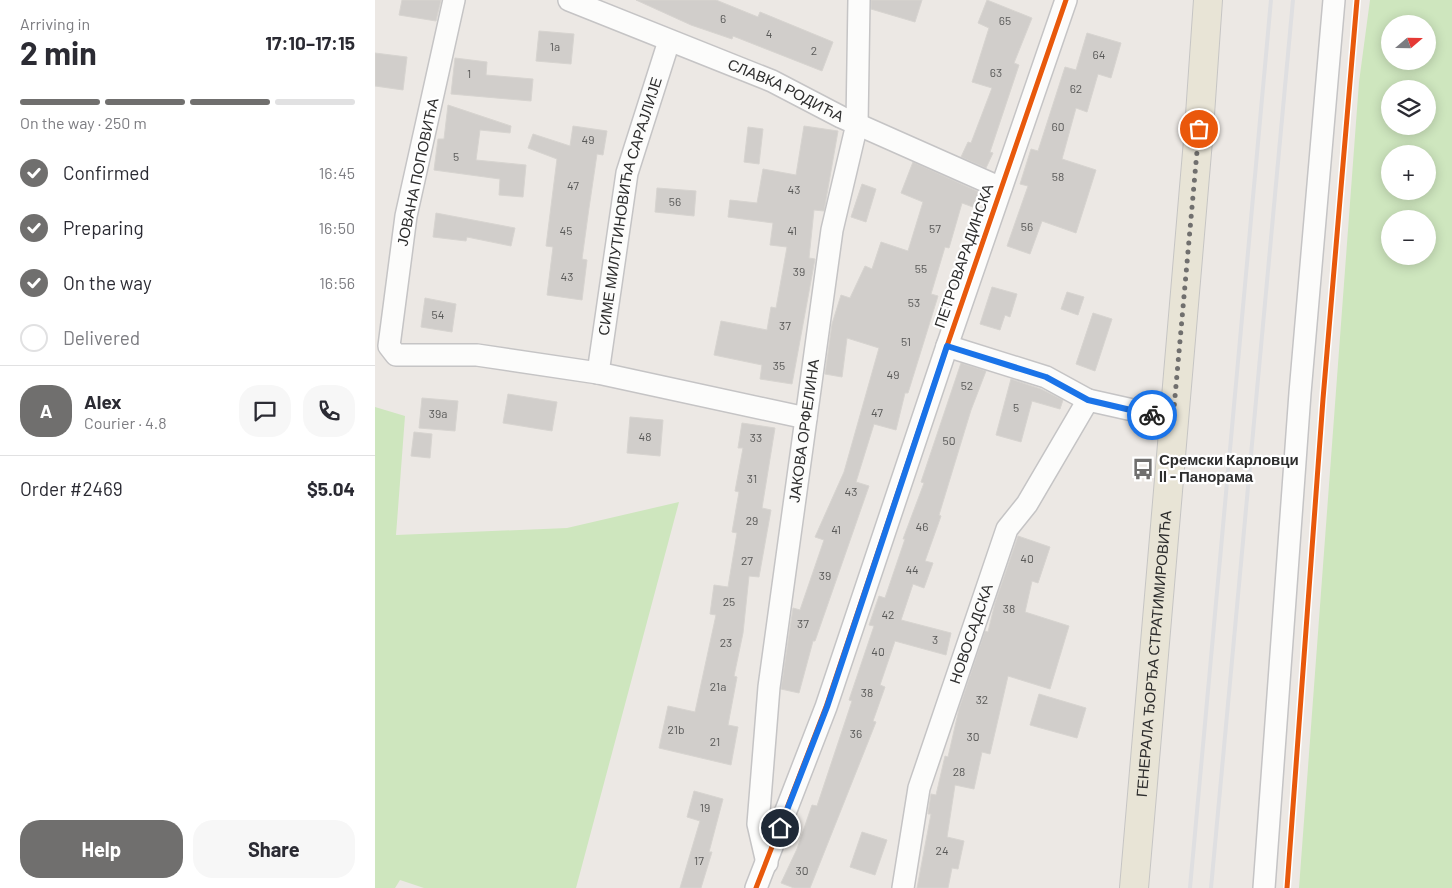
<!DOCTYPE html>
<meta charset="utf-8">
<style>
:root{--surface:#fff;--page:#f7f7f7;--text:#2b2b33;--muted:#7c7c81;--line:#e1e1e2;--accent:#706f6e}
body{margin:0;font-family:Barlow,sans-serif;background:var(--page);color:var(--text);height:100vh;display:flex;flex-direction:column;font-size:19px;white-space:nowrap}
*{box-sizing:border-box;margin:0}
p{font-size:16px;color:var(--muted)}
.icon{flex:none;width:28px;height:28px;fill:none;stroke:currentColor;stroke-width:2;stroke-linecap:round;stroke-linejoin:round}
.map{position:relative;flex:1;overflow:hidden}
.drawer{display:flex;flex-direction:column;background:var(--surface);width:375px}
.drawer>*{flex:none}
.needle{width:32px;rotate:70deg}
.controls{position:absolute;left:1006px;top:15px;display:grid;gap:10px}
.controls a{display:grid;place-items:center;width:55px;height:55px;border-radius:50%;background:var(--surface);box-shadow:0 2px 12px #0003;font-size:25px}
.pin{position:absolute;display:grid;place-items:center;width:42px;height:42px;color:#fff;margin:-21px;border:2px solid #fff;border-radius:50%;box-shadow:0 1px 5px #0007}
.courier{position:absolute;display:grid;place-items:center;width:50px;height:50px;margin:-25px;border:4px solid #1a73e8;border-radius:50%;background:#fff;color:#222;box-shadow:0 1px 6px #0007}
.overview em{font-style:normal;font-weight:700}
.overview div{display:flex;flex-direction:column-reverse}
.overview{display:flex;align-items:center;justify-content:space-between;height:85px;padding:0 20px}
h1{font-size:32px;font-weight:700;line-height:38px}
.bar{display:grid;grid-template-columns:repeat(4,1fr);gap:8px 5px;align-content:center;height:60px;padding:0 20px}
.bar i{height:6px;border-radius:4px;background:var(--line)}
.bar .current{background:var(--accent)}
.bar p{grid-column:span 4}
.line{display:flex;align-items:center;gap:12px;padding:0 20px;border-top:1px solid var(--line)}
.line div{flex:1}
.round{display:grid;place-items:center;flex:none;width:52px;height:52px;border-radius:20px;background:var(--page)}
ol{padding:0 20px;list-style:none}
li{display:flex;align-items:center;gap:15px;height:55px}
li p{margin-inline-start:auto}
li .icon{padding:5px;border-radius:50%;background:var(--accent);color:#fff;stroke-width:4}
li:last-child{color:var(--muted)}
li i{width:28px;height:28px;border:2px solid var(--line);border-radius:50%}
.action{display:flex;gap:10px;margin-top:auto;padding:10px 20px}
.action a{flex:1;height:58px;border-radius:20px;background:var(--accent);color:#fff;font-size:20px;font-weight:700;line-height:58px;text-align:center}
.action a+a{background:var(--page);color:var(--text)}
main{display:flex;flex:1;min-height:0}
.map>svg:first-child{display:block}
</style>
<main>
<section class="drawer">
<div class="overview"><div><h1>2 min</h1><p>Arriving in</p></div><em>17:10–17:15</em></div>
<div class="bar"><i class="current"></i><i class="current"></i><i class="current"></i><i></i><p>On the way · 250 m</p></div>
<ol>
<li><svg class="icon" aria-label="check" viewBox="0 0 24 24"><path d="M5 12l5 5 9-10"/></svg>Confirmed<p>16:45</p></li>
<li><svg class="icon" aria-label="check" viewBox="0 0 24 24"><path d="M5 12l5 5 9-10"/></svg>Preparing<p>16:50</p></li>
<li><svg class="icon" aria-label="check" viewBox="0 0 24 24"><path d="M5 12l5 5 9-10"/></svg>On the way<p>16:56</p></li>
<li><i></i>Delivered</li>
</ol>
<div class="line" style="height:90px"><b class="round" style="background:var(--accent);color:#fff">A</b><div><b>Alex</b><p>Courier · 4.8</p></div><a class="round"><svg class="icon" aria-label="chat" viewBox="0 0 24 24"><path d="M4 5h16v11H9l-5 4z"/></svg></a><a class="round"><svg class="icon" aria-label="phone" viewBox="0 0 24 24"><path d="M5 4h4l2 5-3 2q2 4 5 5l2-3 5 2v4C11 20 4 13 5 4z"/></svg></a></div>
<div class="line" style="height:65px"><div>Order #2469</div><b>$5.04</b></div>
<div class="action"><a>Help</a><a>Share</a></div>
</section>
<div class="map">
<svg width="1077" height="888" viewBox="0 0 1077 888">
<rect width="100%" height="100%" fill="#ece8e4"/>
<g fill="#cee6be" fill-rule="evenodd">
<path d="M995 0H1077V888H924L984 82ZM1015 24H1052V61H1015ZM1015 89H1052V126H1015ZM1015 154H1052V191H1015ZM1015 219H1052V256H1015Z"/>
<polygon points="0,407 30,416 21,535 192,528 304,502 201,888 49,888 25,880 20,888 0,888"/>
</g>
<g fill="#d1cecb" stroke="#d7d4d0">
<polygon points="27,0 66,0 61,21 24,15"/>
<polygon points="261,0 341,0 383,17 385,12 458,42 447,71 358,36 357,39 316,25"/>
<polygon points="496,0 547,0 540,22 496,9"/>
<polygon points="612,0 657,18 639,63 644,65 615,152 618,153 611,168 586,157 593,142 596,143 617,88 597,82 614,28 603,23"/>
<polygon points="164,31 199,34 196,64 161,61"/>
<polygon points="712,33 746,43 736,78 723,74 712,112 701,108 687,159 721,170 701,233 667,221 655,254 632,246 653,186 645,184 656,149 663,151 690,67 701,70"/>
<polygon points="0,53 32,57 28,90 0,86"/>
<polygon points="80,58 112,62 111,75 158,79 156,101 76,94"/>
<polygon points="73,105 136,126 135,133 105,130 101,160 151,165 148,197 124,195 125,179 59,170 63,139 69,139"/>
<polygon points="198,126 232,131 228,155 222,154 214,208 207,259 212,260 207,300 172,295 178,247 171,246 182,159 153,148 158,134 195,146"/>
<polygon points="429,126 463,131 449,211 439,210 434,258 440,259 417,384 385,379 387,365 339,355 346,321 392,330 396,307 401,308 412,247 395,245 398,223 353,217 355,200 382,203 388,169 421,175"/>
<polygon points="373,127 388,129 384,164 369,162"/>
<polygon points="538,162 604,192 598,207 587,203 574,248 570,247 556,294 563,296 533,393 530,393 521,430 499,424 481,482 494,486 440,641 438,641 424,693 406,689 418,608 425,610 449,540 440,537 469,472 504,348 472,338 467,377 450,374 457,324 466,295 475,298 490,266 497,269 506,242 533,251 548,202 526,193"/>
<polygon points="487,184 501,189 491,222 476,217"/>
<polygon points="282,188 321,191 319,216 280,212"/>
<polygon points="61,213 140,228 136,246 92,237 91,241 58,237"/>
<polygon points="617,287 642,294 635,317 630,315 625,330 605,324"/>
<polygon points="692,292 709,297 703,315 686,309"/>
<polygon points="50,298 81,304 77,332 46,327"/>
<polygon points="718,313 737,319 720,371 701,364"/>
<polygon points="586,363 611,371 596,410 564,515 566,516 550,561 558,563 549,588 538,584 526,620 576,633 571,655 520,641 505,685 510,687 498,721 501,722 435,888 419,888 406,883 422,849 437,805 442,806 477,701 474,700 499,626 494,625 504,596 510,598 530,539 528,539 549,483 546,482"/>
<polygon points="636,379 666,389 688,400 685,409 657,401 646,442 621,435"/>
<polygon points="133,394 182,402 177,431 128,423"/>
<polygon points="47,398 83,401 80,431 44,428"/>
<polygon points="255,417 288,420 285,456 252,453"/>
<polygon points="367,423 400,428 387,508 396,510 384,577 374,576 368,633 359,676 362,677 353,725 363,727 356,765 284,748 293,706 320,712 341,615 335,614 339,585 353,587 362,533 357,532 364,492 360,491 368,448 363,448"/>
<polygon points="39,432 57,434 55,458 36,456"/>
<polygon points="643,536 675,547 663,583 657,581 650,612 694,626 675,689 633,676 615,754 607,752 599,789 580,785 572,837 589,841 583,869 577,868 573,888 542,888 556,814 553,814 556,794 561,795 570,756 573,757 584,709 610,631 613,632 620,603"/>
<polygon points="664,694 711,708 702,738 655,725"/>
<polygon points="319,791 348,799 334,852 337,852 326,888 305,888 325,821 312,817"/>
<polygon points="487,832 512,840 500,875 475,867"/>
</g>
<g fill="none" stroke-linecap="round" stroke-linejoin="round">
<g stroke="#c5c4c5" stroke-width="24">
<g id="minor">
<polyline points="79,0 31,216 14,346 21,355 102,355 223,373 431,418"/>
<path id="s1" d="M194 0 397 81 466 117 626 188"/>
<polyline points="572,346 671,377 713,400"/>
<path id="s2" d="M223 373 252 173 294 41"/>
<path id="s3" d="M392 863 383 824 394 687 457 230 482 124 484 0"/>
<polyline points="381,888 451,707 572,346 691,0"/>
<path id="s4" d="M528 888 544 788 632 529 652 504 713 400 798 419"/>
<polyline points="889,888 925,393 959,0"/>
</g>
</g>
<g stroke="#c6c5c4" stroke-width="30">
<g id="major">
<path id="s5" d="M759 888 824 129 833 0"/>
</g>
</g>
<use href="#minor" stroke="#fcfcfb" stroke-width="21"/>
<use href="#major" stroke="#e8e4d6" stroke-width="28"/>
<g stroke="#dfdfe1" stroke-width="4">
<polyline points="815,888 896,0"/>
<polyline points="836,888 918,0"/>
</g>
<g stroke="#fff" stroke-width="8">
<g id="cycleway">
<polyline points="381,888 451,707 572,346 691,0"/>
<polyline points="912,888 948,399 982,0"/>
</g>
</g>
<use href="#cycleway" stroke="#e8590c" stroke-width="5"/>
</g>
<g fill="none" stroke-linecap="round" stroke-linejoin="round">
<polyline stroke="#706f6e" stroke-width="5" stroke-dasharray="0 9" points="777,415 798,419 824,129"/>
<polyline stroke="#1a73e8" stroke-width="6" points="405,828 452,707 572,346 671,377 713,400 777,415"/>
</g>
<defs>
<g id="bus-bare" transform="scale(1.725)"><path d="M-5-6H5V4H4V6H2V4H-2V6H-4V4H-5ZM-3.5-4V0h7V-4ZM-3.5 1.2v1.5H-2V1.2ZM2 1.2v1.5H3.5V1.2Z" fill="#706f6e" stroke="#fff" stroke-width="2.5" paint-order="stroke"/></g>
</defs>
<g fill-rule="evenodd">
<use href="#bus-bare" x="768" y="469"/>
</g>
<g text-anchor="middle" stroke-width="4.5" stroke-linejoin="round" paint-order="stroke">
<g font-size="12" fill="#585857">
<text x="348" y="23">6</text>
<text x="630" y="25">65</text>
<text x="394" y="38">4</text>
<text x="180" y="51">1a</text>
<text x="439" y="55">2</text>
<text x="724" y="59">64</text>
<text x="621" y="77">63</text>
<text x="94" y="78">1</text>
<text x="701" y="93">62</text>
<text x="683" y="131">60</text>
<text x="213" y="144">49</text>
<text x="81" y="161">5</text>
<text x="683" y="181">58</text>
<text x="198" y="190">47</text>
<text x="419" y="194">43</text>
<text x="300" y="206">56</text>
<text x="652" y="231">56</text>
<text x="560" y="233">57</text>
<text x="191" y="235">45</text>
<text x="417" y="235">41</text>
<text x="546" y="273">55</text>
<text x="424" y="276">39</text>
<text x="192" y="281">43</text>
<text x="539" y="307">53</text>
<text x="63" y="319">54</text>
<text x="410" y="330">37</text>
<text x="531" y="346">51</text>
<text x="404" y="370">35</text>
<text x="518" y="379">49</text>
<text x="592" y="390">52</text>
<text x="641" y="412">5</text>
<text x="502" y="417">47</text>
<text x="63" y="418">39a</text>
<text x="270" y="441">48</text>
<text x="381" y="442">33</text>
<text x="574" y="445">50</text>
<text x="377" y="483">31</text>
<text x="476" y="496">43</text>
<text x="377" y="525">29</text>
<text x="547" y="531">46</text>
<text x="461" y="534">41</text>
<text x="652" y="563">40</text>
<text x="372" y="565">27</text>
<text x="537" y="574">44</text>
<text x="450" y="580">39</text>
<text x="354" y="606">25</text>
<text x="634" y="613">38</text>
<text x="513" y="619">42</text>
<text x="428" y="628">37</text>
<text x="560" y="644">3</text>
<text x="351" y="647">23</text>
<text x="503" y="656">40</text>
<text x="343" y="691">21a</text>
<text x="492" y="697">38</text>
<text x="607" y="704">32</text>
<text x="301" y="734">21b</text>
<text x="481" y="738">36</text>
<text x="598" y="741">30</text>
<text x="340" y="746">21</text>
<text x="584" y="776">28</text>
<text x="330" y="812">19</text>
<text x="567" y="855">24</text>
<text x="324" y="865">17</text>
<text x="427" y="875">30</text>
</g>
<g font-size="15" fill="#2e2e2e" stroke="#fff">
<text dy="5" stroke="none"><textPath href="#s1" startOffset="235">СЛАВКА РОДИЋА</textPath></text>
<text transform="translate(43 172) rotate(-78)" y="5">ЈОВАНА ПОПОВИЋА</text>
<text dy="5" stroke="none"><textPath href="#s2" startOffset="170">СИМЕ МИЛУТИНОВИЋА САРАЈЛИЈЕ</textPath></text>
<text transform="translate(589 256) rotate(-71)" y="5">ПЕТРОВАРАДИНСКА</text>
<text dy="5" stroke="none"><textPath href="#s3" startOffset="436">ЈАКОВА ОРФЕЛИНА</textPath></text>
<text dy="5" stroke="none"><textPath href="#s4" startOffset="264">НОВОСАДСКА</textPath></text>
<text dy="5" stroke="none"><textPath href="#s5" startOffset="235">ГЕНЕРАЛА ЂОРЂА СТРАТИМИРОВИЋА</textPath></text>
</g>
<g font-size="15" font-weight="bold" fill="#2e2e2e" stroke="#fff" text-anchor="start">
<text x="784" y="465">Сремски Карловци<tspan x="784" dy="17">II - Панорама</tspan></text>
</g>
</g>
</svg>
<div class="controls">
<a><svg class="needle" viewBox="-14 -14 28 28"><path d="M0-13l5 13h-10z" fill="#e53935"/><path d="M0 13l5-13h-10z" fill="#7c7c81"/></svg></a>
<a><svg class="icon" aria-label="layers" viewBox="0 0 24 24"><path d="M12 4l9 5-9 5-9-5zM3 14l9 5 9-5"/></svg></a>
<a>+</a>
<a>−</a>
</div>
<div class="pin" style="left:824px;top:129px;background:#ea580c"><svg class="icon" aria-label="bag" viewBox="0 0 24 24"><path d="M5 8h14l-1 12H6zM9 8a3 3 0 0 1 6 0"/></svg></div>
<div class="pin" style="left:405px;top:828px;background:#1f2937"><svg class="icon" aria-label="home" viewBox="0 0 24 24"><path d="M3 11l9-7 9 7M6 9v11h12V9"/></svg></div>
<div class="courier" style="left:777px;top:415px"><svg class="icon" aria-label="bike" viewBox="0 0 24 24"><circle cx="6" cy="16" r="4"/><circle cx="18" cy="16" r="4"/><path d="M6 16l4-8h5l3 8M10 8l3 8H6M13 5h3"/></svg></div>
</div>
</main>
